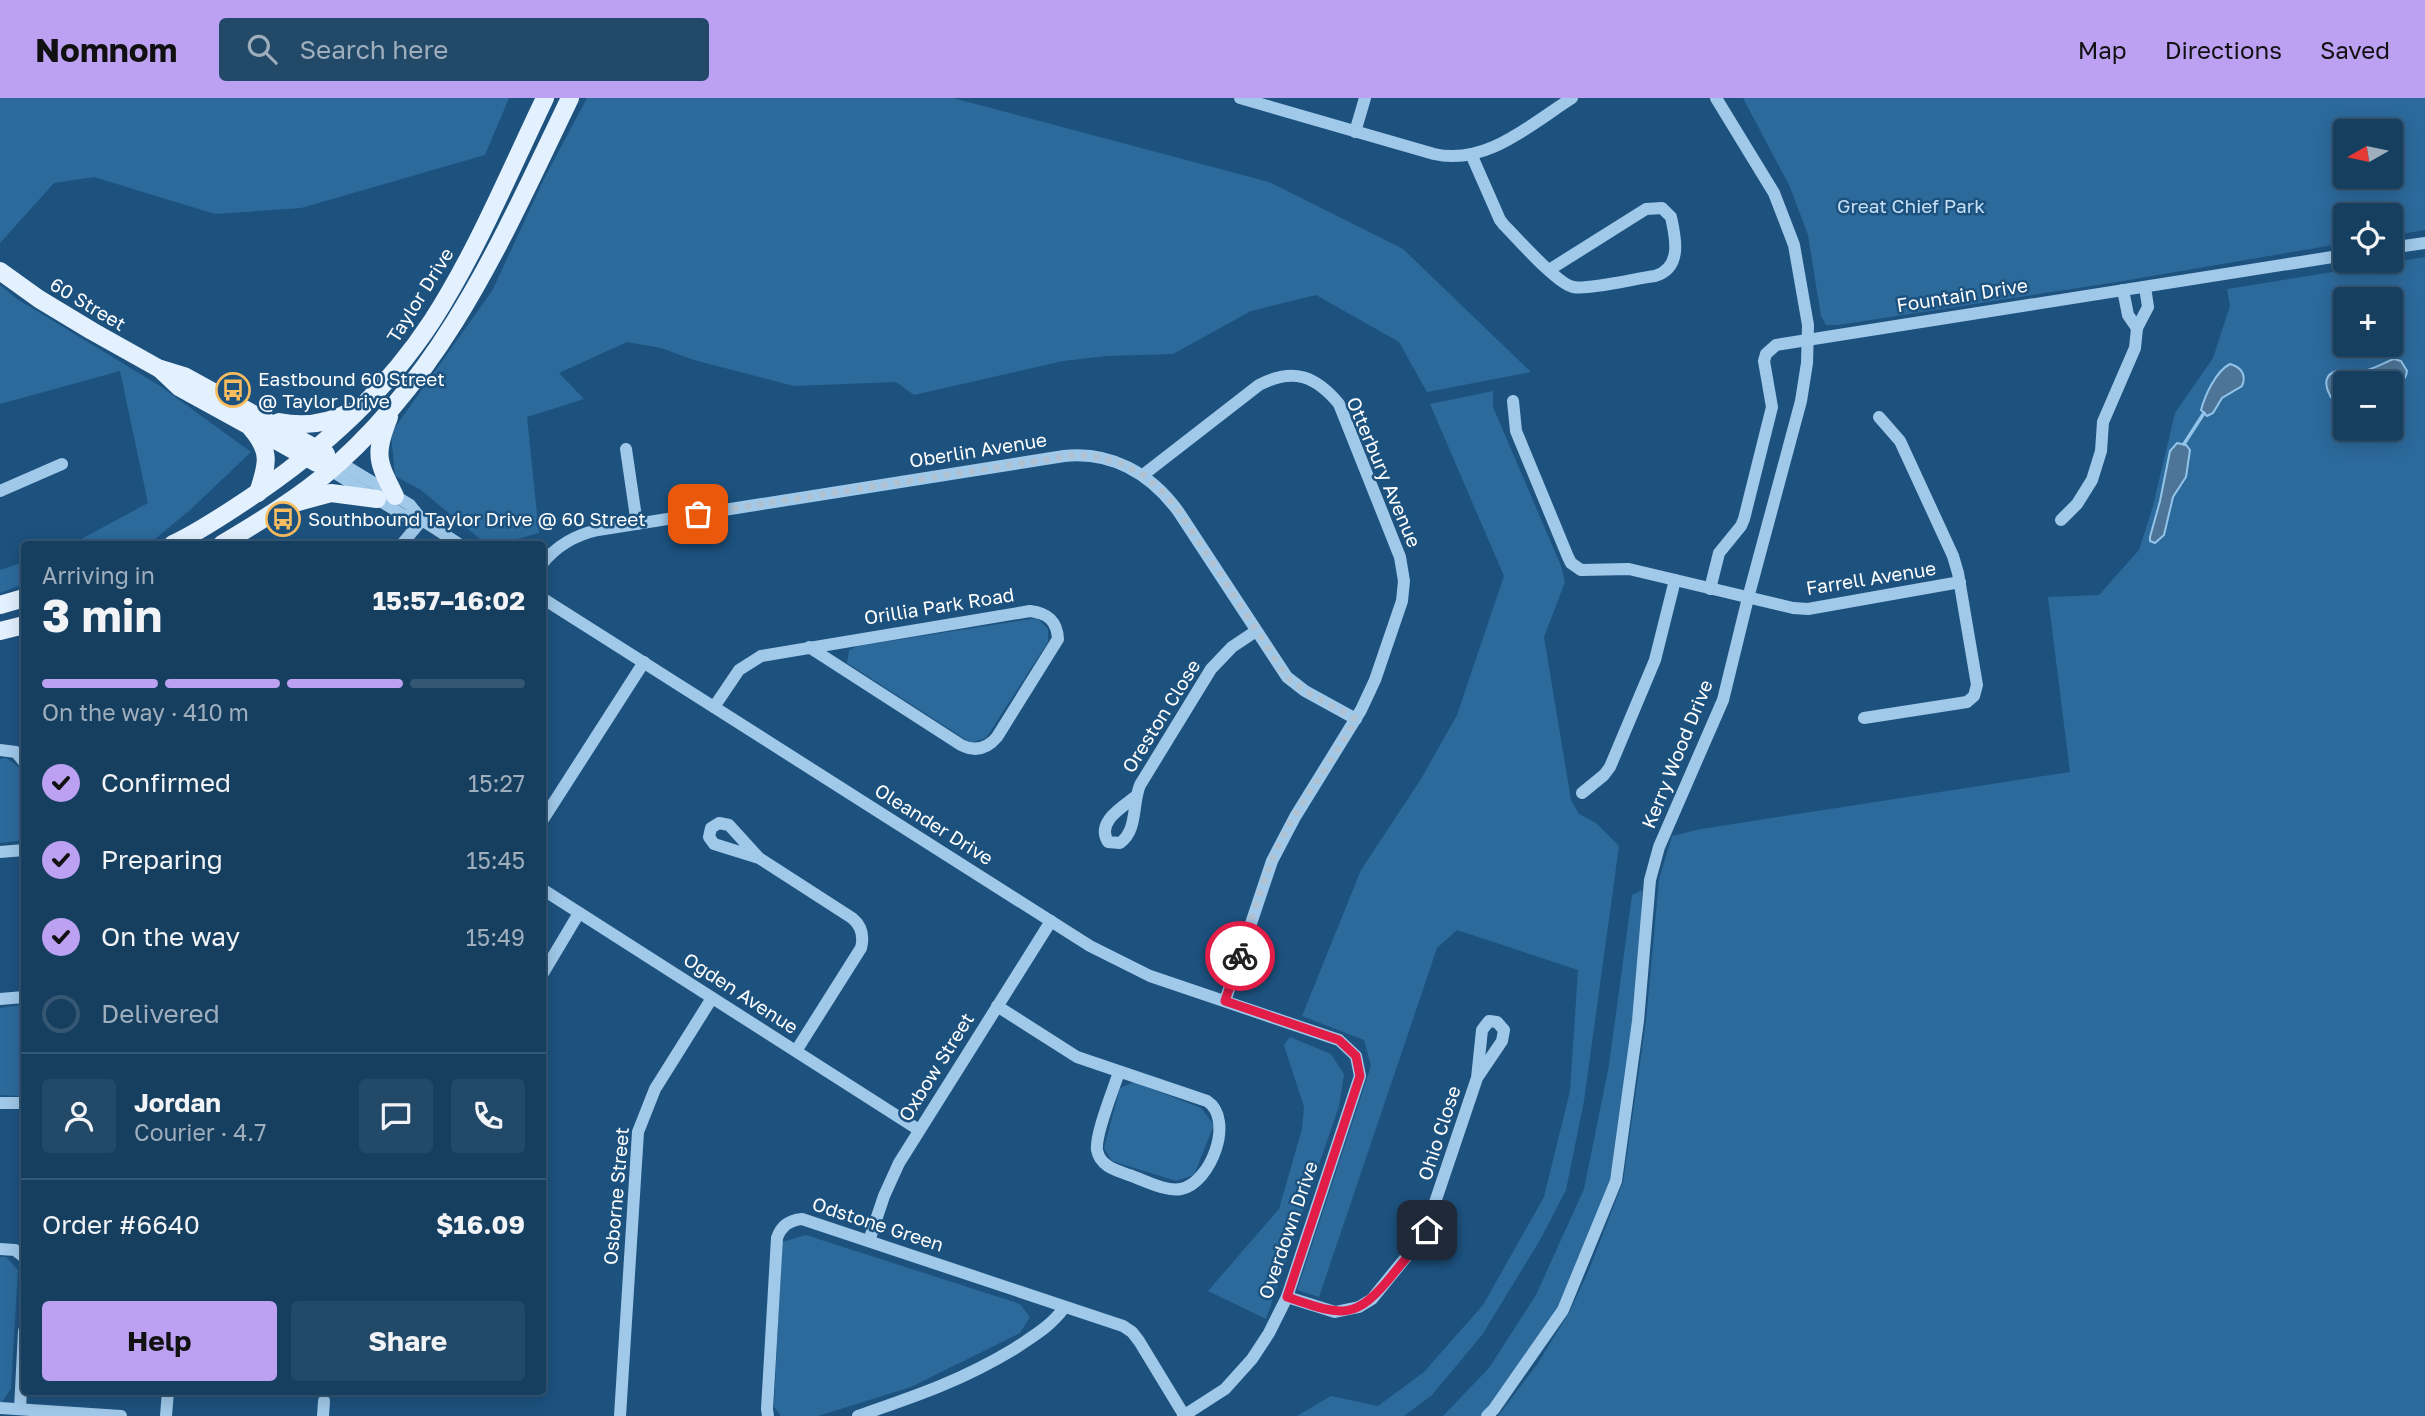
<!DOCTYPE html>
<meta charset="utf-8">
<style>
:root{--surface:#163e5f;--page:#234968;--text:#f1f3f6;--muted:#9eaebd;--line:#355774;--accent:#bca0f2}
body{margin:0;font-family:"Golos Text",sans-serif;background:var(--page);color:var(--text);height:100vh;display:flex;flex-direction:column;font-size:26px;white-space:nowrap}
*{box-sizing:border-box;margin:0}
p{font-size:23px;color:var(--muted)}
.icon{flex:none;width:38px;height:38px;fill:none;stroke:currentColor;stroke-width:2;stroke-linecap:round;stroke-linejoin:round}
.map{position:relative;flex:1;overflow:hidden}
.side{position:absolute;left:21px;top:443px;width:525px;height:854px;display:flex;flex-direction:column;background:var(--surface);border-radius:7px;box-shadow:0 4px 18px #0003,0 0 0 2px var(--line)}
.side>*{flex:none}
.needle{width:46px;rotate:261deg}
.buttons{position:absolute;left:2333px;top:21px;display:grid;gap:14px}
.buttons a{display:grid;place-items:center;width:70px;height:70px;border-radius:7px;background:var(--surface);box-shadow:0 4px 18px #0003,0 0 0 2px var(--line);font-size:35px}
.pin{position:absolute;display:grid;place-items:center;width:60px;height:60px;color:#fff;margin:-30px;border-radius:14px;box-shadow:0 4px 10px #0006}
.courier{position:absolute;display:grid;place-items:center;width:70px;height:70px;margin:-35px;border:5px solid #e11d48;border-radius:50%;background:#fff;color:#222;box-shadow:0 2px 9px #0007}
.headline em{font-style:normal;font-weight:700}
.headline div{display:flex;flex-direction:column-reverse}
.headline{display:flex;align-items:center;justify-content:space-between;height:119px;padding:0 21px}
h1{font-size:46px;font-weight:700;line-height:52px}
.bar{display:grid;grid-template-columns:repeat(4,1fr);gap:10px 7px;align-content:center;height:84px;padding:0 21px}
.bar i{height:9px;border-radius:5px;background:var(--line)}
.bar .current{background:var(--accent)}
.bar p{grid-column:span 4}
.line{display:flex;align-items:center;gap:18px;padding:0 21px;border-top:2px solid var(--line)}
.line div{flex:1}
.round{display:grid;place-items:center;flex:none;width:74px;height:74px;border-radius:7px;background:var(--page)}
ol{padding:0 21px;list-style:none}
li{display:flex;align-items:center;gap:21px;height:77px}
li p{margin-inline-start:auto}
li .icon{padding:7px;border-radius:50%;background:var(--accent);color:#111;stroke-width:4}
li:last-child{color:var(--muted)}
li i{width:38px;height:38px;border:4px solid var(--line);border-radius:50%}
.button{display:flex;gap:14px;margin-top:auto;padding:14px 21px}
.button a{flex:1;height:80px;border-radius:7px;background:var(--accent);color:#111;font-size:28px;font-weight:700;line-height:80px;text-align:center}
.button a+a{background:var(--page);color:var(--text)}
header{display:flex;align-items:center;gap:42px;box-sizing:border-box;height:98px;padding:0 35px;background:var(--accent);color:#111}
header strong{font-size:33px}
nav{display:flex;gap:38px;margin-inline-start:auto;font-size:24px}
.search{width:490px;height:63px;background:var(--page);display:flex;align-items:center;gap:18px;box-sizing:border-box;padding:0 24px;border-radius:7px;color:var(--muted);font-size:26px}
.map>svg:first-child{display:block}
</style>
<header>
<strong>Nomnom</strong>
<div class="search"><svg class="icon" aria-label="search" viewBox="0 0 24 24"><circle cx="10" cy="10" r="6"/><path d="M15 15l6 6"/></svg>Search here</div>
<nav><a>Map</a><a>Directions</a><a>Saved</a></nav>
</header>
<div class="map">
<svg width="2425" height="1318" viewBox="0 0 2425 1318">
<rect width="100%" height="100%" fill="#1d527f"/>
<g fill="#2c6a9c" fill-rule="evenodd">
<polygon points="0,0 509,0 485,57 301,110 215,116 94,79 54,85 0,145"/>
<polygon points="587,0 953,0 1269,84 1403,151 1531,274 1427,294 1399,244 1316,197 1251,213 1173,256 1107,258 1063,263 914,297 896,284 794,288 694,262 661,250 627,244 559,275 584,301 527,319 539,435 499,446 486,446 421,392 395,378 391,335 492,193 544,81"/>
<path d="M1743 0H2425V132L2391 138 2390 117H2345V145L2117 184 1838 227H1826L1821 218 1808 137 1790 89ZM2345 33H2390V79H2345Z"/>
<path d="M2425 159V1318H1498L1538 1265 1570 1213 1589 1172 1623 1084 1646 923 1659 782 1672 738 1701 731 2070 674 2048 499 2099 497 2139 452 2153 408 2175 315 2213 260 2230 208 2227 191ZM2345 201H2390V247H2345ZM2345 285H2390V331H2345Z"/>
<polygon points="0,187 17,201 160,288 251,354 190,412 150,445 72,446 148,405 120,273 0,306"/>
<polygon points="1493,293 1493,309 1561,468 1565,484 1544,539 1571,702 1579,716 1596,725 1619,748 1584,1003 1566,1092 1540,1142 1482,1237 1432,1297 1404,1318 1297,1318 1331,1298 1378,1308 1424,1274 1483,1207 1544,1099 1570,993 1578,872 1457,832 1437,850 1319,1199 1297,1192 1371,968 1364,942 1302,918 1361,772 1421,681 1457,617 1504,478 1430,306"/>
<polygon points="24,464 24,486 0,495 0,472"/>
<polygon points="1037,520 1048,531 1048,544 986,640 971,645 847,565 849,552 858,548"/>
<polygon points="6,660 20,670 24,686 24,742 0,745 0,661"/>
<polygon points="1642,792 1638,923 1616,1083 1563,1212 1487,1318 1443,1318 1489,1270 1536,1197 1584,1091 1609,967 1632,797"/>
<polygon points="21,907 24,909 24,994 20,998 0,997 0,910"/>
<polygon points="1290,939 1331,956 1344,976 1339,1008 1266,1221 1208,1193 1279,1111 1302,1031 1304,1009 1284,947"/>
<polygon points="1134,984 1201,1010 1214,1027 1194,1077 1176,1083 1112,1063 1104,1050 1120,990"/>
<polygon points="806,1137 1020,1206 1030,1219 1020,1235 911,1289 818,1318 781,1318 774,1309 782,1144"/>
<polygon points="0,1159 6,1159 18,1172 11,1291 2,1304 0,1304"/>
</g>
<g fill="#4e7597" stroke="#93c5eb" stroke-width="2">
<path d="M2394 261 2401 263 2407 273C2406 283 2399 285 2391 289L2390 285H2345V319C2337 309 2313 281 2336 273 2344 270 2355 275 2363 273 2375 271 2383 265 2394 261Z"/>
<path d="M2230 266C2241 269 2247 277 2242 288L2222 300 2213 315 2207 318 2201 312C2205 297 2216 273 2230 266Z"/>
<polygon points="2177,345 2186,347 2190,352 2186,379 2173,399 2164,437 2155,445 2150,443 2150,439 2160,403 2170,353"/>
</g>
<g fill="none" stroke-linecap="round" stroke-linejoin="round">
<polyline stroke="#93c5eb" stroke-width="3.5" points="2184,346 2204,315"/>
<g stroke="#a0c8e9" stroke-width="12">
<path d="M1240 0 1434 56C1486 68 1531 26 1572 0"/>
<polyline points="1355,34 1365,0"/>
<path d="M1471 56 1500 122 1504 127C1517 140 1557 186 1573 189 1589 192 1637 180 1655 178 1682 170 1676 141 1671 119L1662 110 1646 111 1549 172"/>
<polyline points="2390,150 2425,145"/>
<polyline points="2123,192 2128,217 2137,230"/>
<polyline points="1513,303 1516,333 1568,459 1571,465 1581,472 1629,471 1793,510 1808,511 1960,484"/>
<polyline points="626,351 637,426"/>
<polyline points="339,364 410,407 422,422 459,446"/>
<polyline points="330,372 403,417 422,422"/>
<path d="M1143 377 1259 287C1293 269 1316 278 1339 306L1400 459 1404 483 1402 503 1375 582 1361 612 1295 719 1272 763 1225 903"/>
<polyline points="0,393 62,366"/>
<polyline points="2061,422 2077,406 2092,382 2101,353 2103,324 2135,250 2137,230 2148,209 2145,189"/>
<polyline points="402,446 422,422"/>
<path d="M542 466C557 447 575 437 598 432L1064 358C1111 353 1150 375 1178 413L1287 579 1305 593 1356 621"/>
<polyline points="1710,491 1719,455 1741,428 1744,421 1772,309 1764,263 1766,256 1776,247 2345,157"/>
<polyline points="542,500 1090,848 1150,878 1339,942 1356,958 1360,978 1287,1199 1269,1235 1252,1261 1225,1291 1183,1318"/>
<path d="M714 609 739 572 761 558 1030 513C1048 515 1057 523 1058 541L997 639C987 651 975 654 961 647L809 549"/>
<polyline points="1864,620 1967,604 1974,598 1977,587 1958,475 1953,458 1900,343 1879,319"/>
<polyline points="0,652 16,654 24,664"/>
<polyline points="1582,695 1604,677 1610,669 1655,562 1675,482"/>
<path d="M1135 699C1121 710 1096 724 1108 744L1120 745C1138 732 1132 706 1140 687L1211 571 1232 549 1256 533"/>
<polyline points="542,723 644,564"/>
<polyline points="0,754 24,752"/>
<path d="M759 760 714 746 709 739 711 730 719 725 729 727 759 760 852 820C862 828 864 838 861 850L796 953"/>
<polyline points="542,791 919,1032"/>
<polyline points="542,877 579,815"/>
<polyline points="0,901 24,899"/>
<path d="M997 908 1077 959 1207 1003C1235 1021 1211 1085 1181 1091 1165 1094 1144 1082 1129 1077 1115 1072 1100 1068 1097 1052 1095 1036 1114 990 1119 974"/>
<polyline points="0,1005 24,1005"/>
<polyline points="869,1143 884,1098 899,1065 1051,823"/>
<polyline points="0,1151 15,1152 24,1159"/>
<polyline points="1287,1199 1335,1214 1359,1209 1372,1201 1424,1137 1477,980 1482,932 1489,923 1497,924 1504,932 1502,943 1477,980"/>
<polyline points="0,1310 121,1318"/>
<polyline points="20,1311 24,1233"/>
<polyline points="166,1318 168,1293"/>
<polyline points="323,1318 324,1303"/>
<polyline points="620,1318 638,1034 655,991 712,900"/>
<path d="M768 1318 767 1311 777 1140C781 1128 790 1122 802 1121L1123 1228 1132 1234 1139 1243 1184 1317"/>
<path d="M858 1318C916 1298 961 1283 1014 1251 1033 1238 1050 1229 1064 1210"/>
<polyline points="1487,1318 1494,1311 1563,1212 1616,1083 1638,923 1650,782 1659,749 1723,602 1748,500 1801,303 1807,265 1808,227 1794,147 1774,95 1716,0"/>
</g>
<g stroke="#e3f0fe" stroke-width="18">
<polyline points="0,173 39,201 92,233 158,270 184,278 326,356"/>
<polyline points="161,272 179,289 317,365"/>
<path d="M389 319C374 356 377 363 395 398"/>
<path d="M279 324C304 329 327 326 350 314"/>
<path d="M251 330C272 354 267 367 258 395"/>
<polyline points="298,404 331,395 377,401"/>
<path d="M173 446C197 435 219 420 242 405 317 356 383 298 432 223 477 153 509 75 545 0"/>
<path d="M222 446C256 426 289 406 320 381 444 279 502 141 570 0"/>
<polyline points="0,507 24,500"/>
<polyline points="0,533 24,527"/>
</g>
</g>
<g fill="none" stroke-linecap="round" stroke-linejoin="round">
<path stroke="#b0c2d2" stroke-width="7" stroke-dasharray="0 12.6" d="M698 416 1075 357 1098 359 1120 365 1143 377 1162 393 1178 412 1287 579 1305 593 1356 621C1335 659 1308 693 1287 731 1265 771 1254 815 1240 858"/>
<path stroke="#e11d48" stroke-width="9" d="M1240 858 1225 903 1339 942 1356 958 1360 978 1287 1199C1342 1218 1355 1224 1394 1175 1405 1161 1419 1147 1427 1132"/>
</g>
<defs>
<g id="bus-ring" transform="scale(1.75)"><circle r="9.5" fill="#1d527f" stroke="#f9bc5e" stroke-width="1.5"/><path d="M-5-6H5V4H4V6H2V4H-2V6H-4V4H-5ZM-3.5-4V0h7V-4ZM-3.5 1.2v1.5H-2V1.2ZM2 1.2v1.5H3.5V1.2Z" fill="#f9bc5e"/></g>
</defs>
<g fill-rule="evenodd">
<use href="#bus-ring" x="233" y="292"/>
<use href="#bus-ring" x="283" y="421"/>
</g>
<g text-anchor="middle" stroke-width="5" stroke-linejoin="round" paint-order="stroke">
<g font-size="19" fill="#c4e0f7" stroke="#1d527f">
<text x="1911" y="115">Great Chief Park</text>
</g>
<g font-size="19" fill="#fff" stroke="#1d527f">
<text transform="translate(420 197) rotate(-58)" y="7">Taylor Drive</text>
<text transform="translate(1962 197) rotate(-9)" y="7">Fountain Drive</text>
<text transform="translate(88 206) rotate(31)" y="7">60 Street</text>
<text transform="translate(978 352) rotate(-9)" y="7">Oberlin Avenue</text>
<text transform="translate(1384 374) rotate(67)" y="7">Otterbury Avenue</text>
<text transform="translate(1871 480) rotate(-9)" y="7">Farrell Avenue</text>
<text transform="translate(939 508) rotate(-9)" y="7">Orillia Park Road</text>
<text transform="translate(1161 618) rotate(-58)" y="7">Oreston Close</text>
<text transform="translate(1677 656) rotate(-68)" y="7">Kerry Wood Drive</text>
<text transform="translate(934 726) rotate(32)" y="7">Oleander Drive</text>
<text transform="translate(741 895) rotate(33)" y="7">Ogden Avenue</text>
<text transform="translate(936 969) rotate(-58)" y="7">Oxbow Street</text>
<text transform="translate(1439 1035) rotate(-72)" y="7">Ohio Close</text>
<text transform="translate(616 1098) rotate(-85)" y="7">Osborne Street</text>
<text transform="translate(878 1126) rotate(18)" y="7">Odstone Green</text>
<text transform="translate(1288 1132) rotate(-71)" y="7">Overdown Drive</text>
</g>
<g font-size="19" fill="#fff" stroke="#1d527f" text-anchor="start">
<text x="258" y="288">Eastbound 60 Street<tspan x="258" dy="22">@ Taylor Drive</tspan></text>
<text x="308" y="428">Southbound Taylor Drive @ 60 Street</text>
</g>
</g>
</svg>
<div class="buttons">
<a><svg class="needle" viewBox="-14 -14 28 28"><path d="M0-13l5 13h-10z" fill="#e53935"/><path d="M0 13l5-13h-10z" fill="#9eaebd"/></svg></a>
<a><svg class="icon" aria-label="locate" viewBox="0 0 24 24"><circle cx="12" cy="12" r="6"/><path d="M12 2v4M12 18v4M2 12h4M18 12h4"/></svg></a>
<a>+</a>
<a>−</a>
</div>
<div class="pin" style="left:698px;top:416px;background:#ea580c"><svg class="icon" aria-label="bag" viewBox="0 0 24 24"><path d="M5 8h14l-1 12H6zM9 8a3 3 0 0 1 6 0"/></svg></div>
<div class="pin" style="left:1427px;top:1132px;background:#1f2937"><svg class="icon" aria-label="home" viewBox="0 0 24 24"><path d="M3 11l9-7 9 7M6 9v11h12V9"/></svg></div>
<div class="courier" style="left:1240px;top:858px"><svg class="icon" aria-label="bike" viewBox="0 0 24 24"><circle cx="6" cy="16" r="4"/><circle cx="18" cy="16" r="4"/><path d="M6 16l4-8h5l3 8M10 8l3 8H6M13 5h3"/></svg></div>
<section class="side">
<div class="headline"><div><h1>3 min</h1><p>Arriving in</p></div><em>15:57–16:02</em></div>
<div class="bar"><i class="current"></i><i class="current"></i><i class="current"></i><i></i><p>On the way · 410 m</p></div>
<ol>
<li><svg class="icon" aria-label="check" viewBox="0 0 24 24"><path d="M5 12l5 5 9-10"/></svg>Confirmed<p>15:27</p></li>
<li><svg class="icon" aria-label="check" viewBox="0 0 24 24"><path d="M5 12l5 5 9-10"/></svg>Preparing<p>15:45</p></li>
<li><svg class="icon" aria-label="check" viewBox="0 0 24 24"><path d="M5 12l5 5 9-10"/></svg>On the way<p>15:49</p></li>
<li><i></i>Delivered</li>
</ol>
<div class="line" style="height:126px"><a class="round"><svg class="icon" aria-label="person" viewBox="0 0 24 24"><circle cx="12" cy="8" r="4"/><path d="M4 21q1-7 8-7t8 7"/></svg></a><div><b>Jordan</b><p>Courier · 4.7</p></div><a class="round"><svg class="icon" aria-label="chat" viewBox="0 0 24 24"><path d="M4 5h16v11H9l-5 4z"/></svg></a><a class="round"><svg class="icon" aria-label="phone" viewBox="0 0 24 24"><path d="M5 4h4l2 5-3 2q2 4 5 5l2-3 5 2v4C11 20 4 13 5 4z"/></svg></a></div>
<div class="line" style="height:91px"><div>Order #6640</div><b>$16.09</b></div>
<div class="button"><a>Help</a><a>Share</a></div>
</section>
</div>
